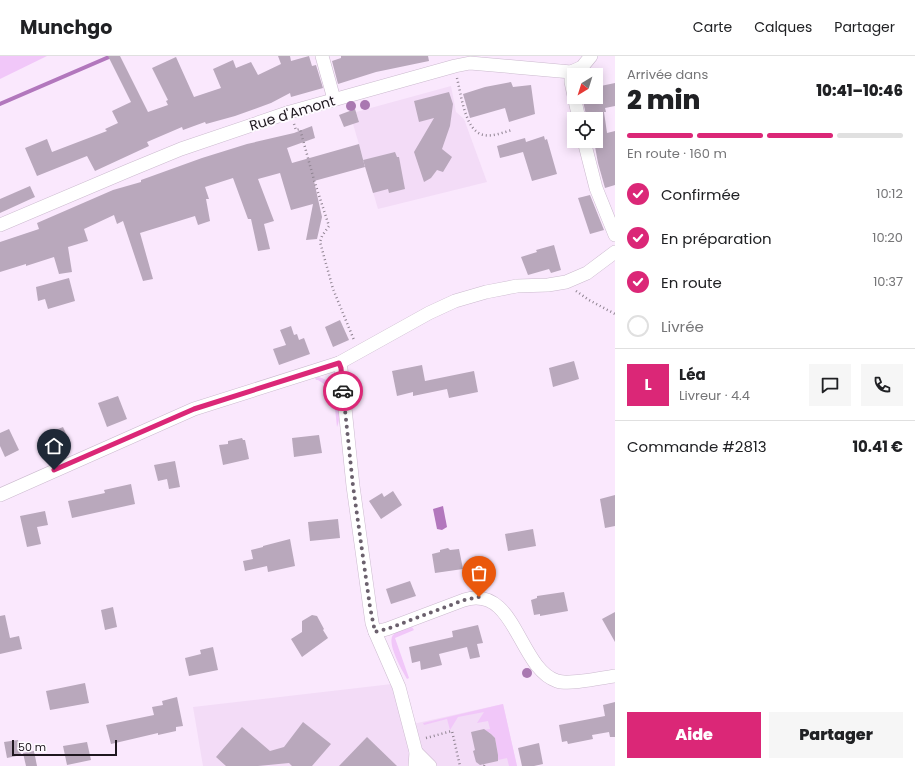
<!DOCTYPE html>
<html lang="fr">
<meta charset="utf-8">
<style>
:root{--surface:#fff;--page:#f6f6f6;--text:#202124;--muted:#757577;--line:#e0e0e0;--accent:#db2777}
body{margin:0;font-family:Poppins,sans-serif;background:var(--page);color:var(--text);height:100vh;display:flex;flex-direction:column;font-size:15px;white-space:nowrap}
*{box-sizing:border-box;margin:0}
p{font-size:13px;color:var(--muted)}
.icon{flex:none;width:22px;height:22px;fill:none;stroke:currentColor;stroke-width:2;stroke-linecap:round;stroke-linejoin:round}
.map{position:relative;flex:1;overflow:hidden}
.panel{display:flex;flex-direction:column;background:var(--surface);width:300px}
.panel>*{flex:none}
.needle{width:26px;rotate:218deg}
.buttons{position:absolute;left:567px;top:12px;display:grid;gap:8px}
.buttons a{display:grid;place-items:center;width:36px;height:36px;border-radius:0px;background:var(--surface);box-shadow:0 2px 10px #0003;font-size:20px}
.scale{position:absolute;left:12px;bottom:10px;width:105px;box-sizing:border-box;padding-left:4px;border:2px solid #1e171f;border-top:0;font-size:11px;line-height:14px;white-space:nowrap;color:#1e171f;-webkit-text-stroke:3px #fefbff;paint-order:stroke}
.pin{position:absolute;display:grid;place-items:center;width:34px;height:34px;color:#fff;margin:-41px -17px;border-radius:50% 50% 50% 0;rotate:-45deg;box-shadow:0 0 4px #0007}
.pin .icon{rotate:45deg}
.courier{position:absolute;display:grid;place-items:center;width:40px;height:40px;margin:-20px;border:3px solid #db2777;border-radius:50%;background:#fff;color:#222;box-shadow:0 1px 5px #0007}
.summary em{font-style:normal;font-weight:800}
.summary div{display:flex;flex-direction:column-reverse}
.summary{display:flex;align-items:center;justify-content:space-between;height:68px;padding:0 12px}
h1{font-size:26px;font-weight:800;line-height:30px}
.bar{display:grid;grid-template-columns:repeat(4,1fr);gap:6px 4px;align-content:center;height:48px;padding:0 12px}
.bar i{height:5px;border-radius:3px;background:var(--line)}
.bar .active{background:var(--accent)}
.bar p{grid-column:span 4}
.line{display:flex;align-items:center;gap:10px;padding:0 12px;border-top:1px solid var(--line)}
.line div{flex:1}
.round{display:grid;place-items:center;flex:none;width:42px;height:42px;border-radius:0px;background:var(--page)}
ol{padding:0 12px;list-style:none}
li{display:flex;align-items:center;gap:12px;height:44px}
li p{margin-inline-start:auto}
li .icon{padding:4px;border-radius:50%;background:var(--accent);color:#fff;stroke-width:4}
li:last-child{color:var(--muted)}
li i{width:22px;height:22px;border:2px solid var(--line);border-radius:50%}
.primary-button{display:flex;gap:8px;margin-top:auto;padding:8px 12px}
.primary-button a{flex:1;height:46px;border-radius:0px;background:var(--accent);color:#fff;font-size:16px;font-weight:800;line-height:46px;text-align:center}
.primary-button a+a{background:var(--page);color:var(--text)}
header{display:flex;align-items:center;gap:24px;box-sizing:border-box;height:56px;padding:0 20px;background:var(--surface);border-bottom:1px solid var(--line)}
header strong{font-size:19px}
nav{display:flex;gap:22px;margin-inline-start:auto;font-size:14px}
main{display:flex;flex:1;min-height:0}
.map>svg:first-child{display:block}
</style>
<header>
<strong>Munchgo</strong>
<nav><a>Carte</a><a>Calques</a><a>Partager</a></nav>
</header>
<main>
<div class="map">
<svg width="615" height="710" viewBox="0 0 615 710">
<rect width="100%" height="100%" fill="#fae8fd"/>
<g fill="#f3dcf7">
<polygon points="451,30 456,56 464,63 487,126 378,153 353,68 359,65 356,56"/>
<polygon points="392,628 404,670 503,648 517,710 203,710 193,651"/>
</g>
<g fill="#f1c7f9">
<polygon points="0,0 47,0 0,23"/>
<path d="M318 321C339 325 344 354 337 371L333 334 318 324H316L315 322Z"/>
<path d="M412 571 414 574 395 582 409 622 407 623C402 614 385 585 394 578 399 574 407 573 412 571Z"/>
<polygon points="503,648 517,710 509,710 507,702 498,704 496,702 498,699 495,682 489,676 484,677 483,674 490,673 488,665 477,667 484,656 458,661 450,674 447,663 424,669 423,667"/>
</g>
<polygon fill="#b277bd" points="443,450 447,471 442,474 437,473 433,453"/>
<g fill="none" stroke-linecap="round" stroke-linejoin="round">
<polyline stroke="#b277bd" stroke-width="4" points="0,48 109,1"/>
</g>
<g fill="#b9a8bc">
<polygon points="108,0 120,0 148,56 168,49 166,45 168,44 152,12 176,1 194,41 221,32 213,13 233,4 236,12 251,6 258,19 281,8 278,0 290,0 291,5 309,0 312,10 316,9 323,32 291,41 290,37 271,47 235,60 206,68 205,66 183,74 182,71 147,86 149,90 95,115 87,100 37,120 25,92 47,83 52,96 107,75 105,73 118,67 112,55 131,46"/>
<polygon points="341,0 428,0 429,5 376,16 338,28 332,5 341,2"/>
<polygon points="511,26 513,31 531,29 535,58 509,66 505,52 470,62 463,38 485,31"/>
<polygon points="615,27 615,50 605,52 606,56 604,56 607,77 615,75 615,129 605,132 598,107 594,85 596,85 596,63 587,63 582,41 596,41 596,31"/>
<polygon points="449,36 453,48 450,70 442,93 452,101 443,116 437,114 431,122 424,126 414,96 434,62 419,66 414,45"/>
<polygon points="355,53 359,66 344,71 339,59"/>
<polygon points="312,70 315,82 287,92 292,107 359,88 365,111 314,125 322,161 317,183 306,184 313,148 291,154 280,117 258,123 274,165 264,168 270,193 258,195 251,163 248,163 233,122 205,131 209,143 206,143 210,165 198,169 195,160 140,177 153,223 143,225 123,165 117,168 114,159 84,173 88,185 68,191 72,216 59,218 54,201 26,210 26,208 0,216 0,186 39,173 37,167 113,134 141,126 141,124 202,102 247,88 294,77"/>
<polygon points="544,80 545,84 547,83 557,118 532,125 523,96 500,102 497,90 525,82 526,86"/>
<polygon points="395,96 397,101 399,101 405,133 389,137 388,133 373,137 363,104"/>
<polygon points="30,130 35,141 0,157 0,143"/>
<polygon points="590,139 604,174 590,178 578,142"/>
<polygon points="554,189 561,214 551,217 549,213 528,219 521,201 537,196 536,194"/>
<polygon points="69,222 75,245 48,253 45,243 38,245 36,231"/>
<polygon points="340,264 349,284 333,291 325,271"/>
<polygon points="291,270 294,279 297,278 299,284 304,282 310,298 279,309 273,293 286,289 280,274"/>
<polygon points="574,305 579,323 553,331 549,312"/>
<polygon points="422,309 425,325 474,315 478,336 449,342 447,333 413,340 413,336 397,340 392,315"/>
<polygon points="118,340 127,363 107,371 98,347"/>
<polygon points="63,371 70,386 49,394 43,379"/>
<polygon points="9,373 19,394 5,401 0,390 0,377"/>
<polygon points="319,379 322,397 294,401 292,382"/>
<polygon points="242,382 243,384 245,384 249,403 223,409 219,389 228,388 228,385"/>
<polygon points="175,405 180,431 169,433 167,423 158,425 154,409"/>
<polygon points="131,428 135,448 72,462 68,445 105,437 104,434"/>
<polygon points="393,435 402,449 381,463 369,445 382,437 384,441"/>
<polygon points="615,439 615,470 605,472 600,443"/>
<polygon points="45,455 48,469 37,471 41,488 27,491 20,460"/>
<polygon points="338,463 340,482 310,485 308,466"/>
<polygon points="533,473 536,490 508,495 505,478"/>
<polygon points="290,483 295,510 268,516 267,510 245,515 243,505 253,503 251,494 263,491 263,490"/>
<polygon points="448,492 450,494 459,493 463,513 435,517 432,498 440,496 440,494"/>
<polygon points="410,525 416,540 391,548 386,533"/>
<polygon points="564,536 568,555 540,560 540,558 534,559 531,544 537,542 537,540"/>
<polygon points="113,551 117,571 105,574 101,554"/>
<polygon points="615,556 615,586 602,563"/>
<polygon points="5,559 10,582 19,580 22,593 0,598 0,560"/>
<polygon points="312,559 317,560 324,573 323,574 328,582 302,601 291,583 302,576 302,565"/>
<polygon points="478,569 483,587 477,588 480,601 470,603 467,591 439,598 442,609 421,614 420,605 412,607 409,591 453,581 452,575"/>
<polygon points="213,591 218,614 189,620 185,602 201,598 200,594"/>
<polygon points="85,627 89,647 50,654 46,635"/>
<polygon points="177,641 183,670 176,671 176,675 158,679 158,677 111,688 106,669 154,659 152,651 163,649 162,645"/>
<polygon points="615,646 615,681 610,681 609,676 592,679 593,683 568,688 567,685 562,686 559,669 605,660 603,649"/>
<polygon points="303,666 331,688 312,710 292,710 289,707 258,710 226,710 216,701 242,671 270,695 284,691"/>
<polygon points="484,673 491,678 495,682 498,699 498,705 480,709 476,706 473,695 475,694 471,676"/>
<polygon points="367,681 397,710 339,710"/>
<polygon points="18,684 21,699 7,702 4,686"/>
<polygon points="87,686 91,704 67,709 63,690"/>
<polygon points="539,687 543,708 534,710 522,710 518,692"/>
<polygon points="34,695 37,710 26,710 23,697"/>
</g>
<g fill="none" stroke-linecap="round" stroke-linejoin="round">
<g stroke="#cbbace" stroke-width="14">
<g id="minor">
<polyline points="322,0 334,43"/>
<polyline points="571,16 571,26 579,63"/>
<polyline points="584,85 596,132 615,179"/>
<polyline points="0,169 130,114 181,93 290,56 455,10 470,7 571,16 582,11 591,0"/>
<polyline points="339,307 341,313 353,430 372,567 375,576 399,631 416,696 415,710"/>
<polyline points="0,439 194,353 339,307 429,257 455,245 486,236 517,230 548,229 566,226 587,217 615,196"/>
<path d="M375 576 387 573 464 544C516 528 518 612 557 625 569 629 601 622 615 620"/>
<polyline points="416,696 430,710"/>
</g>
</g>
<g stroke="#908492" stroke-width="2.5" stroke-dasharray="1 3" stroke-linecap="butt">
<path d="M457 22C461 38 465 76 484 79 493 81 504 76 512 74"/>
<polyline points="294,68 296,74 300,73 314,124 329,170 322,180 320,186 333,233 354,284"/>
<polyline points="576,235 589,244 615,258"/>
<polyline points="426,682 452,675 460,710"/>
<polyline points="484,710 486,707"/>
</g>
<use href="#minor" stroke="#fff" stroke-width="13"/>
</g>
<g fill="#a978b1">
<circle cx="365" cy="49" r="5"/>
<circle cx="351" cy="50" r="5"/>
<circle cx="527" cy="617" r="5"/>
</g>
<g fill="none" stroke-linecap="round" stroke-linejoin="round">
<polyline stroke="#6b606d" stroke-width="4" stroke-dasharray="0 7.2" points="343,335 353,430 370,551 375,576 387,573 464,544 479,541"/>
<polyline stroke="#db2777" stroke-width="5" points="54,414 194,353 339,307 341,312 343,335"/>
</g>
<g text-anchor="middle" stroke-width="4" stroke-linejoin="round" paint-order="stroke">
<g font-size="14" fill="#1e171f" stroke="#fefbff">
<text transform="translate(292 57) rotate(-17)" y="5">Rue d'Amont</text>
</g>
</g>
</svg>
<div class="buttons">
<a><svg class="needle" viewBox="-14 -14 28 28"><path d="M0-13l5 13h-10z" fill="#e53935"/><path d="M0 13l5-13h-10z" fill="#757577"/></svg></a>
<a><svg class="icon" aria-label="locate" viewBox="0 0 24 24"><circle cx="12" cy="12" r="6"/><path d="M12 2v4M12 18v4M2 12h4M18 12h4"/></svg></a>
</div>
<div class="scale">50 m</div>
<div class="pin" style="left:479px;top:541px;background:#ea580c"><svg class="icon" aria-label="bag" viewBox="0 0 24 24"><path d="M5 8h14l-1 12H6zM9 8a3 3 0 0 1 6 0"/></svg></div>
<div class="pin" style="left:54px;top:414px;background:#1f2937"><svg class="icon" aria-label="home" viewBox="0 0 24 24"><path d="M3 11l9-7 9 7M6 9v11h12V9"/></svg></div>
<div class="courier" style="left:343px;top:335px"><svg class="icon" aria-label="car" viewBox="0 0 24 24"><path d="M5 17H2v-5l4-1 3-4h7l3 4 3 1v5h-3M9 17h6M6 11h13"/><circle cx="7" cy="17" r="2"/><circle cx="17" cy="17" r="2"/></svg></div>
</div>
<section class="panel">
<div class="summary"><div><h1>2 min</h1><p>Arrivée dans</p></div><em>10:41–10:46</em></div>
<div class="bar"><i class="active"></i><i class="active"></i><i class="active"></i><i></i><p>En route · 160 m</p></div>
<ol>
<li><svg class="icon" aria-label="check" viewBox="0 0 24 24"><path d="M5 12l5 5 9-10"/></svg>Confirmée<p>10:12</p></li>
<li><svg class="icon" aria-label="check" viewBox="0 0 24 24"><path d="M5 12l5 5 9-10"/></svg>En préparation<p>10:20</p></li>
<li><svg class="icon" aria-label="check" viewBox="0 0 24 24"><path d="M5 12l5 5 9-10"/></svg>En route<p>10:37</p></li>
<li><i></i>Livrée</li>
</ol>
<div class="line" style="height:72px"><b class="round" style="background:var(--accent);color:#fff">L</b><div><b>Léa</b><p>Livreur · 4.4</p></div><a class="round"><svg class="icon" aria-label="chat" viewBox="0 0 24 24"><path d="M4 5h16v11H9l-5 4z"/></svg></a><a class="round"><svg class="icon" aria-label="phone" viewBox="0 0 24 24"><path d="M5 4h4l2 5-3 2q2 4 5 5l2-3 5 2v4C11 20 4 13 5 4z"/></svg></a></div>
<div class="line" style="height:52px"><div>Commande #2813</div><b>10.41 €</b></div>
<div class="primary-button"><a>Aide</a><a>Partager</a></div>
</section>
</main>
